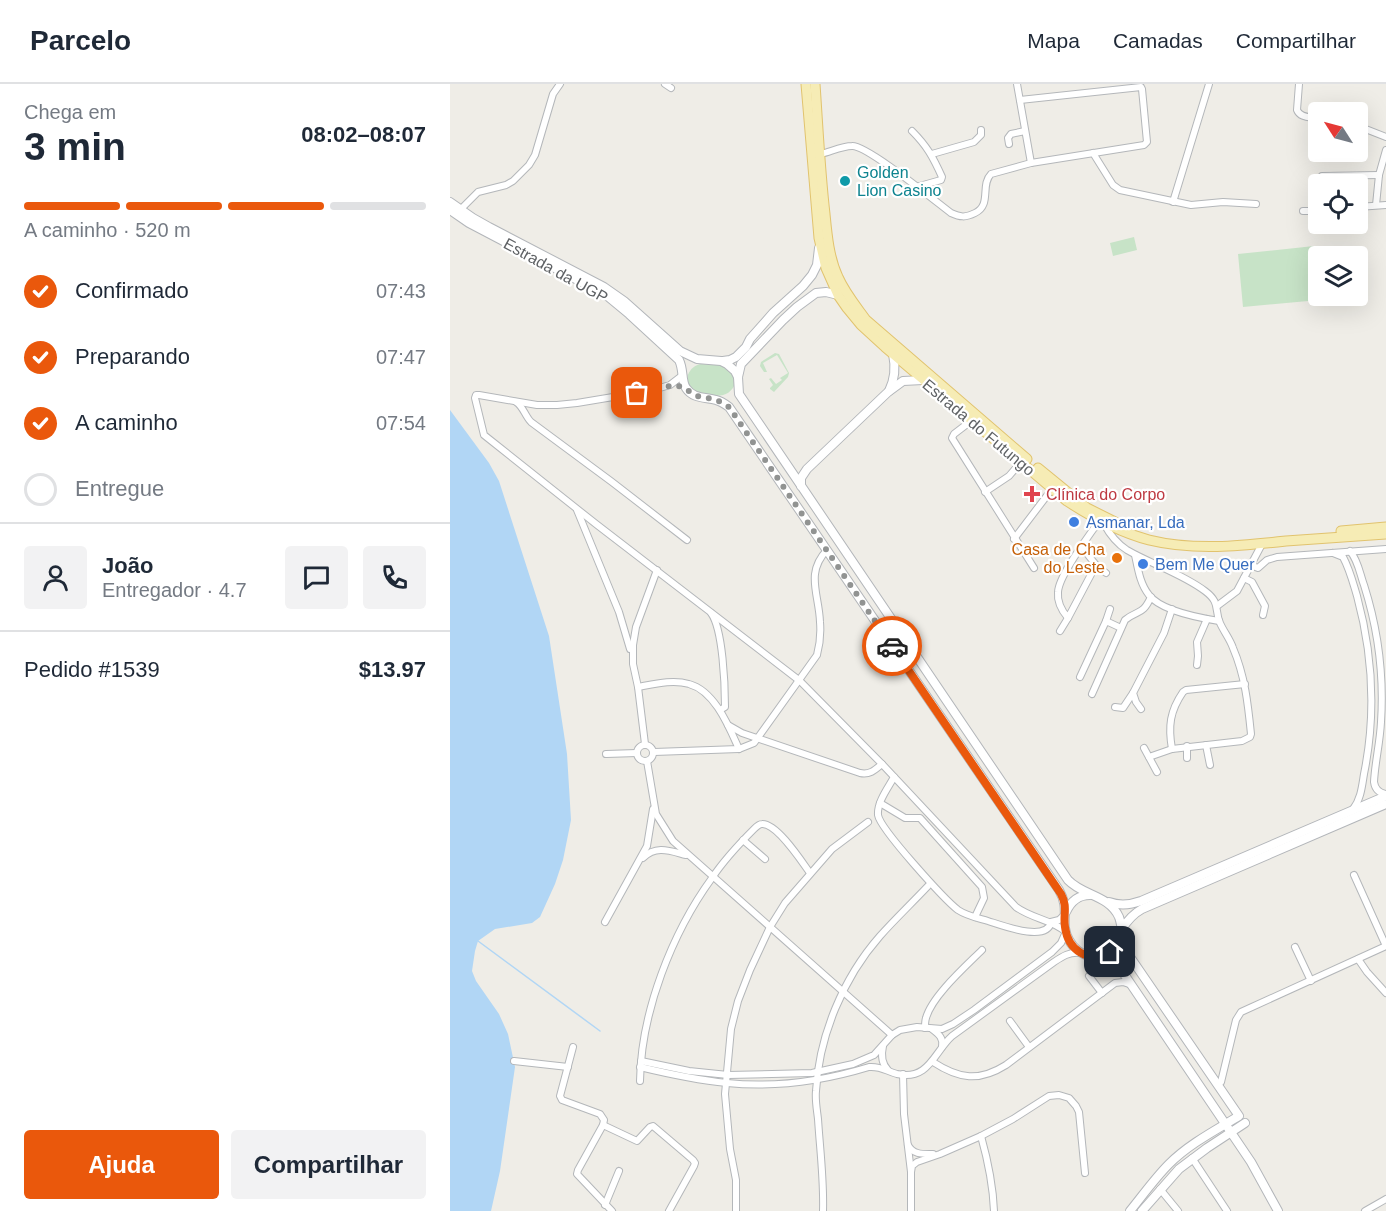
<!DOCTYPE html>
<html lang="pt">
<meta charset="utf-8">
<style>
:root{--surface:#fff;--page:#f2f2f3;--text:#1f2937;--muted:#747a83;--line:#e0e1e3;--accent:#ea580c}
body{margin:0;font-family:Helvetica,sans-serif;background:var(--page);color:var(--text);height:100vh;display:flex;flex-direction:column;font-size:22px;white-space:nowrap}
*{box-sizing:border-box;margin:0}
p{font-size:20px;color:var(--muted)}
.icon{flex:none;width:33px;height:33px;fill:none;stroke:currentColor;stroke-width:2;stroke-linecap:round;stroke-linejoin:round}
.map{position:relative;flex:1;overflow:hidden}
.side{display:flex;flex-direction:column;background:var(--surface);width:450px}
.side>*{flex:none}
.needle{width:39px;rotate:306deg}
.buttons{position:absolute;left:858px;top:18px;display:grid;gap:12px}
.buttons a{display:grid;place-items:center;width:60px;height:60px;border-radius:6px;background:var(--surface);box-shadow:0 6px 24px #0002;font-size:30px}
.pin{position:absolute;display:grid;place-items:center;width:51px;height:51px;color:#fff;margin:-26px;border-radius:12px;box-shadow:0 3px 9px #0006}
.courier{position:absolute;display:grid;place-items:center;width:60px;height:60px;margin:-30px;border:4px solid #ea580c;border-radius:50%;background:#fff;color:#222;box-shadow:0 2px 8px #0007}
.head em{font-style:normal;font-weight:800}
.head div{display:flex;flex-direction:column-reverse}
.head{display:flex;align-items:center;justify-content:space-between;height:102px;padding:0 24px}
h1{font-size:39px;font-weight:800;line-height:45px}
.bar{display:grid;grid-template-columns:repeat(4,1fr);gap:9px 6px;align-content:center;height:72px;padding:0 24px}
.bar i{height:8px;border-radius:4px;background:var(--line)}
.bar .selected{background:var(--accent)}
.bar p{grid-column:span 4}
.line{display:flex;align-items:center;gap:15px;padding:0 24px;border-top:2px solid var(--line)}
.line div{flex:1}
.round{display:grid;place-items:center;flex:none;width:63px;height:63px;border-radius:6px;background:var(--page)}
ol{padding:0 24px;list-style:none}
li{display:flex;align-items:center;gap:18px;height:66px}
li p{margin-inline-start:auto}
li .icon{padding:6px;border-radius:50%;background:var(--accent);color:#fff;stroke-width:4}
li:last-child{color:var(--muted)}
li i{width:33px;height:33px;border:3px solid var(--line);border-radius:50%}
.action{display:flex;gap:12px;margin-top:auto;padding:12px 24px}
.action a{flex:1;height:69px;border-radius:6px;background:var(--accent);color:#fff;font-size:24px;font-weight:800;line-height:69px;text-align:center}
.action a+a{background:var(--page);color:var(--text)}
header{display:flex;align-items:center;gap:36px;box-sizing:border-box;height:84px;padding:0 30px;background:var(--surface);border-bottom:2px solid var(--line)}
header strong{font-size:28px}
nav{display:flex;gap:33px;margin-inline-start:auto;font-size:21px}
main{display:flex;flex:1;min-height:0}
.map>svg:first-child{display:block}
</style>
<header>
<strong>Parcelo</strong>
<nav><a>Mapa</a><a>Camadas</a><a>Compartilhar</a></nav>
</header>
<main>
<section class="side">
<div class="head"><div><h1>3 min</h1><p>Chega em</p></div><em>08:02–08:07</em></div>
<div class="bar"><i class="selected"></i><i class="selected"></i><i class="selected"></i><i></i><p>A caminho · 520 m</p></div>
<ol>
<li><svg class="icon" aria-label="check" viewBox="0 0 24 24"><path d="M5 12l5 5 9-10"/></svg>Confirmado<p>07:43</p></li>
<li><svg class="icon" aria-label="check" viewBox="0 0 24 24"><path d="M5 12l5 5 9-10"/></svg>Preparando<p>07:47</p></li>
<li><svg class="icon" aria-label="check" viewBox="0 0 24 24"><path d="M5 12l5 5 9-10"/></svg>A caminho<p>07:54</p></li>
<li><i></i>Entregue</li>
</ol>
<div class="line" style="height:108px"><a class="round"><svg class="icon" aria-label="person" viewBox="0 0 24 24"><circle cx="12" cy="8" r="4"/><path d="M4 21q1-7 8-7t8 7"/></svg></a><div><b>João</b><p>Entregador · 4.7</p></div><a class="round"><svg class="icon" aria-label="chat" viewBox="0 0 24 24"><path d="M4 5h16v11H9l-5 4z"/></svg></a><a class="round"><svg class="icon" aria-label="phone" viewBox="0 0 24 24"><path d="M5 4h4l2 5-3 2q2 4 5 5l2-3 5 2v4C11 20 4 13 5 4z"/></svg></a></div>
<div class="line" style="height:78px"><div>Pedido #1539</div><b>$13.97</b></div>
<div class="action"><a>Ajuda</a><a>Compartilhar</a></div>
</section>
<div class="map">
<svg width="936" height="1127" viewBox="0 0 936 1127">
<rect width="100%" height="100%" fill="#efede7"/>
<g fill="#c7e3c7">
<polygon points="684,153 687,166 663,172 660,159"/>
<polygon points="864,162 869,216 793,223 788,170"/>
<polygon points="325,269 329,270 339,289 338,293 324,308 320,305 320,304 323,301 319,295 321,294 326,300 332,296 330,294 338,289 327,271 313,279 317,288 314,288 310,282 311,278"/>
<path d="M250 280 274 281 282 287 286 298C281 311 272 313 260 311 255 311 249 311 246 309 232 301 236 284 250 280Z"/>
</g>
<polygon fill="#b1d6f5" points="0,326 39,379 49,397 99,552 117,670 121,736 113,776 105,800 90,833 82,839 45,845 28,857 25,867 22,887 26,897 49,930 58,950 65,983 50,1087 41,1127 0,1127"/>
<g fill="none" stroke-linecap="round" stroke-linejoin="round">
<polyline stroke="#b1d6f5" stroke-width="1.5" points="28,857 150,947"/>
<g stroke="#b4b7ba" stroke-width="8">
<g id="street">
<polyline points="215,0 221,4"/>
<polyline points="567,0 581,79"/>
<path d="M849 0 847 26C850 34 861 33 868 35"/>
<polyline points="908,42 936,53"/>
<path d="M462 47C477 62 483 73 492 93L491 96 466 103"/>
<polyline points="559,60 558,54 561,50 575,47"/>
<polyline points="643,69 663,101 670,106 741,121 773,118 806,120"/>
<path d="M371 70C380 68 392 62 402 62 417 61 485 117 501 129 510 133 515 134 525 129 542 121 530 101 541 90L581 79 694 61 697 58 692 5 691 3 570 16"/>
<polyline points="482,70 524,58 531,51 531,46"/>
<polyline points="872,92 929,91"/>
<polyline points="723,118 759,0"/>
<polyline points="926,121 929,91 936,66"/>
<polyline points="908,123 936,121"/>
<polyline points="10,126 28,108 56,101 63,97 79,81 85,71 103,10 110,0"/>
<polyline points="853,127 868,127"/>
<path d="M66 318C73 322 75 332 81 338L162 398 237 456"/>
<polyline points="521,337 504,350 502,354 584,484"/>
<polyline points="535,408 559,392 571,378"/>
<polyline points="127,426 169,528 180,565"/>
<path d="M654 440C660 451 666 459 677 466 701 480 733 490 755 507 771 519 764 525 770 539 774 548 780 555 783 564 795 592 798 620 801 650L800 653 792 657 722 665 699 673"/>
<polyline points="564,455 602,405"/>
<polyline points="631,462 646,481 656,489"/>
<path d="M900 467C908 476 910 490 914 501 928 545 934 592 931 638 930 659 925 678 924 698 925 705 929 709 936 710"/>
<path d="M883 469 893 473C900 486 903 499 907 512 923 571 926 631 914 690 912 702 911 715 903 725"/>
<path d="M685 471C688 485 690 500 699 511 711 527 750 534 769 537"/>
<path d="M646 481 618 534C612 527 607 518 608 508 609 491 639 452 649 437"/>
<polyline points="800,481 808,484 817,476 827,473 936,465"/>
<polyline points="794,494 802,498 815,522 813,531"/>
<polyline points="767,522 787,507 812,460"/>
<path d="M261 529C273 545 275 602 275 623L270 626"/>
<polyline points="656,537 660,525"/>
<polyline points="610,547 618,534"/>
<polyline points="747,581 748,572 747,558 757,535"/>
<polyline points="630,593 656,537 671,544"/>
<path d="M188 603C204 600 223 595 239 600 265 607 279 643 289 665"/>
<path d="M642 610 675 536C689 525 692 532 701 513"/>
<polyline points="665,623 673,624 683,609"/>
<polyline points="691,625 686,618 683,609 714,549 722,525"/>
<path d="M278 641 292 649 410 689C420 691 425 686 432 680"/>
<polyline points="195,660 188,603 183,580 183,561 186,543 207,486"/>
<circle cx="195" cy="669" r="8"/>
<polyline points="756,661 760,681"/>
<polyline points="694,664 707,688"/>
<path d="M722 665C718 642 720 627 733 608L736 606 795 600"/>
<path d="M204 668 289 665 304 659 367 571C370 560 371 550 370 538 369 510 355 489 377 466"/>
<polyline points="156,670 187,669"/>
<polyline points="737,674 737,662"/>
<polyline points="197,677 206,730 223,757 442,951"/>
<path d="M444 693C438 704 427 718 428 731 430 745 495 816 508 826 517 832 528 834 538 837 551 841 597 859 601 838L609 836 615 830"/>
<polyline points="430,719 455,734 470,734 532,803 534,814 525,833"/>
<polyline points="293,756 315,775"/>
<path d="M193 774C206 761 220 767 236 771"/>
<polyline points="904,791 936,862"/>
<polyline points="155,838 197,762 203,725"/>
<polyline points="845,863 861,897"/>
<polyline points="908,875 917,888 936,909"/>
<polyline points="639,892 652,909"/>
<polyline points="560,937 579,963"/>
<path d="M475 944C475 940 475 937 476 934 482 912 516 882 532 866"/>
<path d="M482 945C489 950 494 955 492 963"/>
<path d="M433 962C431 971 431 979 438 986"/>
<polyline points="123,963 110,1012 112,1016 150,1030 154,1036 153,1041 128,1086 127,1090 162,1127"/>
<polyline points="64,977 118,983"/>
<path d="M191 977 239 987 278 991 362 989 403 980 424 971 442 951 450 946 467 943 492 945 503 940 524 926 602 868 611 859 616 848C601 835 582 835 566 823L432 680 350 597 146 440 34 351 25 314 26 311H29L87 321H107L127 319 199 307 220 301 233 291"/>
<path d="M483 978C509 995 529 998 556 981L665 899 673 898 679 900"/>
<path d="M190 983C219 990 247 996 277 999 325 1004 373 997 419 983 431 982 436 987 447 990 479 997 484 968 502 952L604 878C613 872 619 868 630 869"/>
<polyline points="453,990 454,1030 461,1088 461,1127"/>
<path d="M190 997C191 928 222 849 262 794 274 776 289 760 304 745 307 742 309 740 312 740 327 739 352 778 360 789"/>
<polyline points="771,998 786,936 791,928 936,862"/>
<polyline points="153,1041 187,1057 200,1043 203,1042 243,1076 245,1079 244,1082 219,1127"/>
<path d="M531 1052C538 1077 543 1101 544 1127"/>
<path d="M458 1061C463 1071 473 1070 483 1070"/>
<polyline points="742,1074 777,1127"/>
<polyline points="461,1088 462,1082 467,1078 490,1070 531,1052 563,1035 599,1012 609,1011 619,1014 626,1022 629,1028 635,1089"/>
<polyline points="710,1105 728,1127"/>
<polyline points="155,1121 169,1087"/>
<polyline points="286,1127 286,1096 280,1065 275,1010 281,945 288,917 300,886 320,843 335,819 382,765 418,738"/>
<path d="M373 1127C374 1096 370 1066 368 1035 367 1026 365 1016 366 1007 369 952 393 894 430 852 445 835 462 819 478 802"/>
<polyline points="915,1127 936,1115"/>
</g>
</g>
<g stroke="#b3b6ba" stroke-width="10">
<g id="secondary">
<polyline points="0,118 23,134 39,143 154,203 174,217 230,267 247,275 271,277 277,280 285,287 288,293"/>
<path d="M0 126 19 139 156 211 179 230 229 276C234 286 231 297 236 304 243 315 256 313 266 316 271 317 275 320 279 323L609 806C621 826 609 838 619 856 628 873 653 881 666 863 669 858 670 851 672 845 677 837 683 830 692 825L936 720"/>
<path d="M388 211 376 208 366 209 347 223 333 236 291 280 288 293 289 310 618 796C633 812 659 811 669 833 673 844 672 856 676 867L789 1032C766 1046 739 1060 719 1080 705 1094 693 1111 680 1127"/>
<polyline points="273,277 280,276 286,273 296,263 300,255 323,229 353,202 362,191 367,181 369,164"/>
<path d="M439 307C445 295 446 284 443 270"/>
<polyline points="351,402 351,394 357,385 438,308 453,297 473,296"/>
<path d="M659 818C670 822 680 821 691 817L936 712"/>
<path d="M616 828C621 817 628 811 640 811"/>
<polyline points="647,874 664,880 672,887 801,1078 828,1127"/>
<polyline points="692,1127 729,1085 757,1064 795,1039"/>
</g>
</g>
<g stroke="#e1c36e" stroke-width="11">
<g id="primary">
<path d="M356 0 369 154 376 184 388 211 397 224 411 241 435 263 617 417C643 434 669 448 699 456 744 467 790 462 836 457 869 455 903 452 936 450"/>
<path d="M365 0C368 43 370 87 375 130 377 151 379 174 388 193 395 209 406 222 416 236L577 375"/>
<polyline points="588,384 637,424 665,438"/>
<polyline points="891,447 936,443"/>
</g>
</g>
<use href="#street" stroke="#fff" stroke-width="6"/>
<use href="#secondary" stroke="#fff" stroke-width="8"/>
<use href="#primary" stroke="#f6ecb5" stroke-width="9"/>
</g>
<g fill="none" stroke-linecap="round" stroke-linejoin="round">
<polyline stroke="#919392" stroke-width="6" stroke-dasharray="0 10.8" points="187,309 224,301 232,303 247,312 267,316 279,323 442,562"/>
<path stroke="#ea580c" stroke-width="8" d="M442 562 611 810C618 823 613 830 615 843 618 866 638 880 660 868"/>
</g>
<circle fill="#0f9aa8" stroke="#fff" stroke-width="2" cx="395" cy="97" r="6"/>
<path fill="#e0444e" stroke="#fff" stroke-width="2" d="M579 401h6v6h6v6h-6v6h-6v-6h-6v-6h6z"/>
<g fill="#3f7fe0" stroke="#fff" stroke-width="2">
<circle cx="624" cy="438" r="6"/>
<circle cx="693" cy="480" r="6"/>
</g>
<circle fill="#e8710a" stroke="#fff" stroke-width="2" cx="667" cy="474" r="6"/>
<g text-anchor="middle" stroke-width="4.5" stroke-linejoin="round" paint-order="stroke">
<g font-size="16" fill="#0d838f" stroke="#fff" text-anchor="start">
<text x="407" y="94">Golden<tspan x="407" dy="18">Lion Casino</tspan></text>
</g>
<g font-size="16" fill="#5f6265" stroke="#fff">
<text transform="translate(106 186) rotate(29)" y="6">Estrada da UGP</text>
<text transform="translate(529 343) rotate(40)" y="6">Estrada do Futungo</text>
</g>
<g font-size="16" fill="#be3a42" stroke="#fff" text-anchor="start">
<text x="596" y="416">Clínica do Corpo</text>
</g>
<g font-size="16" fill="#366cbe" stroke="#fff" text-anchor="start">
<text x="636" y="444">Asmanar, Lda</text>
<text x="705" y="486">Bem Me Quer</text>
</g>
<g font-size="16" fill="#c56008" stroke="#fff" text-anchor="end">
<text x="655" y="471">Casa de Cha<tspan x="655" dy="18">do Leste</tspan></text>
</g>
</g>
</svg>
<div class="buttons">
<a><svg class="needle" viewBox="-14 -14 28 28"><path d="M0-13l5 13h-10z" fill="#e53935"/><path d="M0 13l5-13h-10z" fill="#747a83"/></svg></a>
<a><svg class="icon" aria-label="locate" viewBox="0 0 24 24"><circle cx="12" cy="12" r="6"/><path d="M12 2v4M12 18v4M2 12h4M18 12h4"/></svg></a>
<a><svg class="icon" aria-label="layers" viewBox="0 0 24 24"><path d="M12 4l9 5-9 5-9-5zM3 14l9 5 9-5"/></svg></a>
</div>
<div class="pin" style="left:187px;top:309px;background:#ea580c"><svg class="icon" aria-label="bag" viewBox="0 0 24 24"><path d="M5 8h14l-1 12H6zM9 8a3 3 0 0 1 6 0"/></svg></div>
<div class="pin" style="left:660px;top:868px;background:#1f2937"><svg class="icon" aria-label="home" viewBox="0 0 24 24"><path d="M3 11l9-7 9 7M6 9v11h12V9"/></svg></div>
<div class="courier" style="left:442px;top:562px"><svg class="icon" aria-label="car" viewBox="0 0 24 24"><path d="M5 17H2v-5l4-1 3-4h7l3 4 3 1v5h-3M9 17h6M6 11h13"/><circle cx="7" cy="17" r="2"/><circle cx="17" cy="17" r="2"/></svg></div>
</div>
</main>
